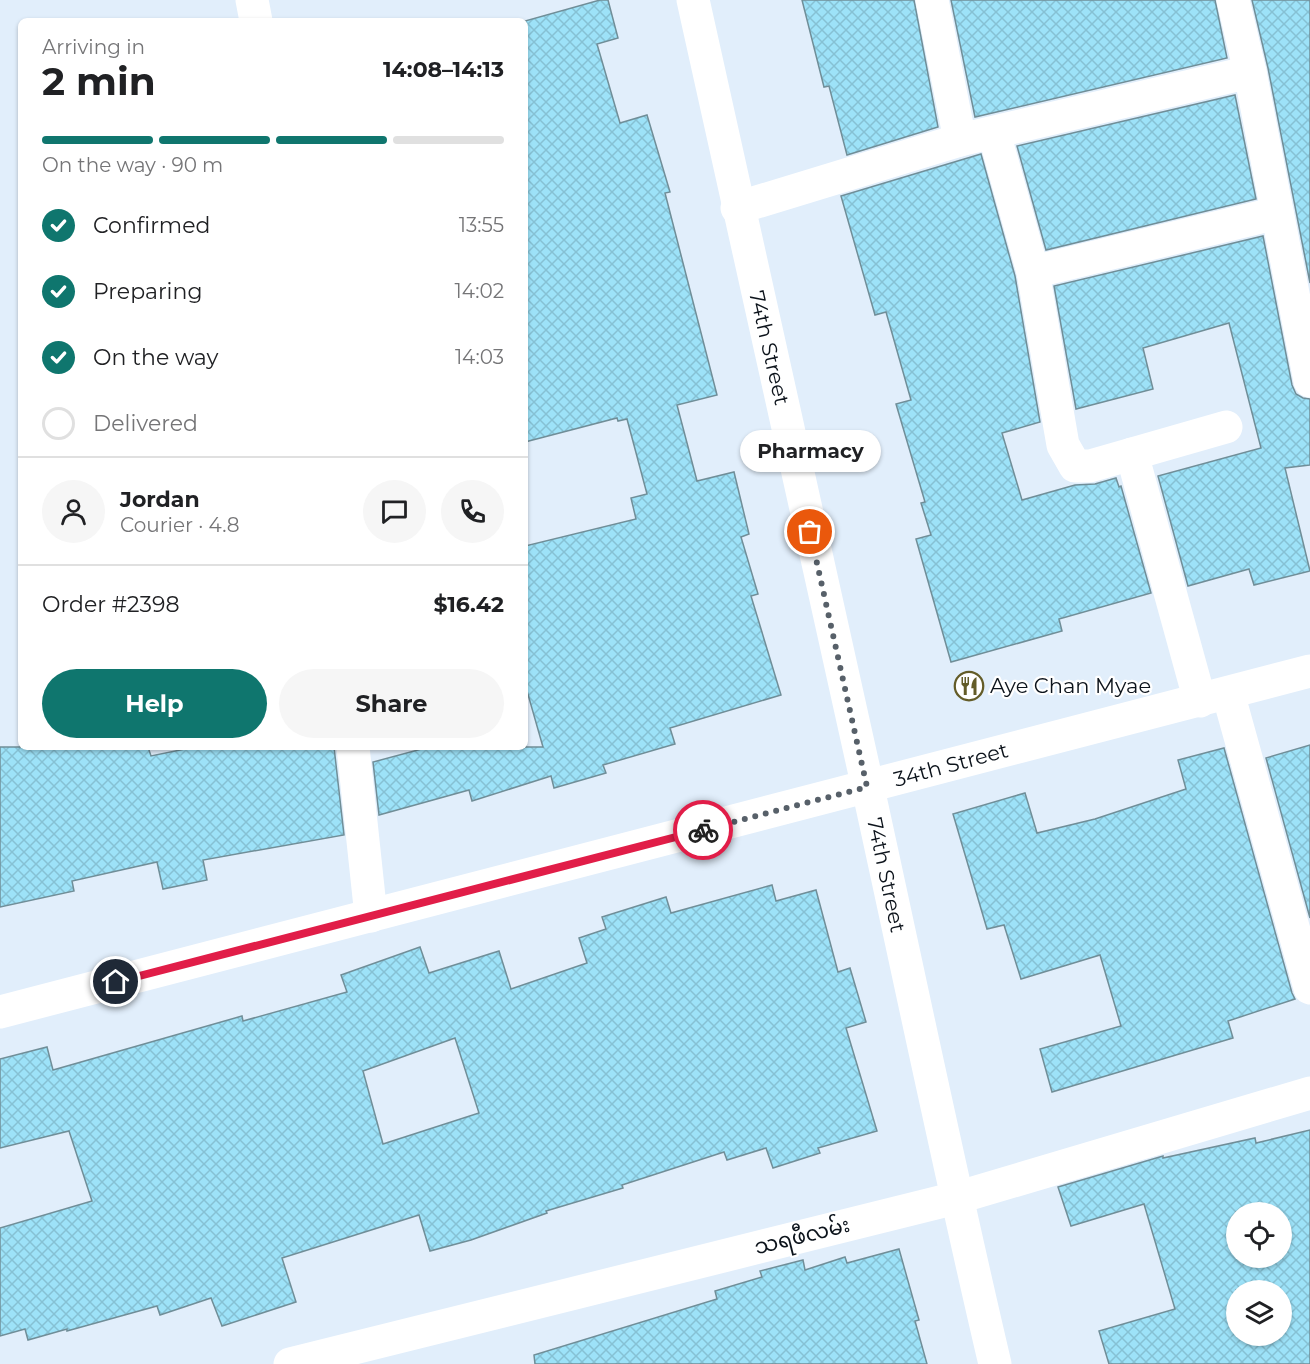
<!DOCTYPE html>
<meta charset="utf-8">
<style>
:root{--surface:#fff;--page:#f6f6f6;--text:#202124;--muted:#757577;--line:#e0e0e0;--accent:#0f766e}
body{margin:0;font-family:Montserrat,"Noto Sans Myanmar",sans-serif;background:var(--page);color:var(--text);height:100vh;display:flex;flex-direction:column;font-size:22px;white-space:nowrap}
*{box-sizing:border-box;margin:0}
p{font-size:20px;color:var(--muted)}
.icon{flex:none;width:33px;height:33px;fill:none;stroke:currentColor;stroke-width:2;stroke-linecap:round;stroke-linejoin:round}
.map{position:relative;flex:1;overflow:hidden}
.drawer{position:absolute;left:18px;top:18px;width:510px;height:732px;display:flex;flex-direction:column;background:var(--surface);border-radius:9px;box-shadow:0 2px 4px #0004}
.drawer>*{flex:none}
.fabs{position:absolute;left:1226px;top:1202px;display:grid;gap:12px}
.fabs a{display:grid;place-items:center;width:66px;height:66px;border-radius:50%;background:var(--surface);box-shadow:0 2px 4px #0004;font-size:30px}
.pin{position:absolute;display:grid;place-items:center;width:51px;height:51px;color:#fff;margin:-26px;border:3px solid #fff;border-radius:50%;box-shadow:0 2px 6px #0007}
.courier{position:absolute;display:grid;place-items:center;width:60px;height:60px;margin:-30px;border:4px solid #e11d48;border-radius:50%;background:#fff;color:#222;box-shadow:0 2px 8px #0007}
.bubble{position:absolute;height:42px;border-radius:21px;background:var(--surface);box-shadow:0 2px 4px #0004;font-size:20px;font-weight:700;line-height:42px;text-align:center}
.summary em{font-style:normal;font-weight:700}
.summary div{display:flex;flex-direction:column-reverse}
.summary{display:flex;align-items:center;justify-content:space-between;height:102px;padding:0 24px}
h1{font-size:39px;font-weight:700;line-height:45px}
.bar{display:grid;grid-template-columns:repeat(4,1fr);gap:9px 6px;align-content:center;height:72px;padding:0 24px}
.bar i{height:8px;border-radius:4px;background:var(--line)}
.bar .current{background:var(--accent)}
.bar p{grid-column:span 4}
.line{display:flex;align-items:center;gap:15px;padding:0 24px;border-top:2px solid var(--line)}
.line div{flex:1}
.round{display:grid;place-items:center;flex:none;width:63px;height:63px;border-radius:32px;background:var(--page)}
ol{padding:0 24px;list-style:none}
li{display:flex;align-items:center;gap:18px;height:66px}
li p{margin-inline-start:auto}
li .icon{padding:6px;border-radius:50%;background:var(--accent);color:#fff;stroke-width:4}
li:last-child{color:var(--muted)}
li i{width:33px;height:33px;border:3px solid var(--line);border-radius:50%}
.button{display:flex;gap:12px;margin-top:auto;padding:12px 24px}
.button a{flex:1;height:69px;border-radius:36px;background:var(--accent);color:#fff;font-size:24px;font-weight:700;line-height:69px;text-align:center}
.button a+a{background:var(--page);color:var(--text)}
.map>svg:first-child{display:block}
</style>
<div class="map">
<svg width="1310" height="1364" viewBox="0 0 1310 1364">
<defs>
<pattern id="building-cross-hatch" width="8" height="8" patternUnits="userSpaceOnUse" patternTransform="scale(1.5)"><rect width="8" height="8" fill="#9de2f8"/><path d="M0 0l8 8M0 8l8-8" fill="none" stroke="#86c1d4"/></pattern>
</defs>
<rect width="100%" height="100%" fill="#e1eefb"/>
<g fill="url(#building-cross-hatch)" stroke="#708e98" stroke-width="1.5" fill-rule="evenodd">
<polygon points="600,0 608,0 618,38 597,44 620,123 647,115 670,192 665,193 717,395 677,405 697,481 734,472 749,534 741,537 758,594 751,596 781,695 670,728 675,744 603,765 606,773 554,788 551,776 472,801 469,790 379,815 373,762 429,747 543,747 525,684 525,546 636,519 631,498 647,494 627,419 618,421 617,418 525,442 525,21"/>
<polygon points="802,0 914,0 938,127 847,155 829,86 824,87"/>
<polygon points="951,0 1215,0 1227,58 975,117"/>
<polygon points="1252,0 1310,0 1310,283 1268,68"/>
<polygon points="1235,95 1256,199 1046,250 1017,146"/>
<polygon points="981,154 1015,276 1040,422 1002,433 1022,500 1075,485 1095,484 1116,478 1119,487 1121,486 1151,593 1059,619 1062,631 951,662 916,539 931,535 921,503 925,502 896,404 911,400 886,312 875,315 841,196"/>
<polygon points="1263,236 1292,385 1296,394 1303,398 1310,399 1310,465 1285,468 1310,571 1254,585 1249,569 1188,586 1158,476 1261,448 1229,323 1143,348 1153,389 1076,409 1054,286"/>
<polygon points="1310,745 1310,918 1266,758"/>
<polygon points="0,747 148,747 151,756 195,747 334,747 344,835 203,860 207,880 163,889 157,862 72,881 74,891 0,907"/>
<polygon points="1224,748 1292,993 1295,999 1228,1021 1233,1038 1052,1092 1040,1049 1121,1026 1100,955 1021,979 1004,925 987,929 953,814 1025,793 1037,833 1095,819 1186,789 1178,760"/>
<path d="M772 885 776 901 816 890 838 972 850 968 866 1022 846 1028 877 1131 818 1148 820 1153 773 1168 766 1148 727 1160 724 1152 622 1185 623 1188 546 1211 547 1213 471 1240 430 1251 419 1215 282 1258 296 1302 222 1326 211 1298 160 1315 157 1306 67 1331V1329L28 1340 25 1329 0 1336V1228L92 1201 69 1131 0 1148V1059L47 1047 53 1070 242 1016 243 1021 347 992 341 975 420 947 429 973 499 951 511 989 587 963 579 938 606 929 602 917 666 897 671 913ZM455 1038 479 1113 383 1144 363 1071Z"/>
<path d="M1310 1130V1364H1109L1099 1331 1175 1309 1144 1204 1071 1226 1058 1187 1163 1156V1158L1255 1138 1256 1143ZM1236 1212H1281V1257H1236ZM1236 1290H1281V1335H1236Z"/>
<polygon points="899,1249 919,1320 915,1321 927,1364 535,1364 534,1355 717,1299 715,1291 762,1277 760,1271 803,1260 805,1270 845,1257 847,1263"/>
</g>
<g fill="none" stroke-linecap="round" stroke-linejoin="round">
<g stroke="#fff" stroke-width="33">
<polyline points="252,0 256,21"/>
<path d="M693 0C749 263 810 525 868 788 910 980 950 1173 995 1364"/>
<polyline points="932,0 960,140"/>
<polyline points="1233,0 1250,72 1310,381"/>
<polyline points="994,133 1033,272 1063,445 1075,466 1090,466 1226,427"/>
<polyline points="737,208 960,140 1250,72"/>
<polyline points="1033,272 1277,213"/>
<polyline points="1132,454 1200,701"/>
<polyline points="1228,693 1310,988"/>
<polyline points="353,747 371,916"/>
<polyline points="0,1012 1310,671"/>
<polyline points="290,1364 956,1198 1310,1093"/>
</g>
</g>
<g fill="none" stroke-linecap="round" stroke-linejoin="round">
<polyline stroke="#576069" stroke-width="6" stroke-dasharray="0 10.8" points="703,830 867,787 810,532"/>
<polyline stroke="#e11d48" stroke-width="8" points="116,982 703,830"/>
</g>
<defs>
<g id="restaurant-ring" transform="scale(1.5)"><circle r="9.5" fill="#fff" stroke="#635c28" stroke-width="1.5"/><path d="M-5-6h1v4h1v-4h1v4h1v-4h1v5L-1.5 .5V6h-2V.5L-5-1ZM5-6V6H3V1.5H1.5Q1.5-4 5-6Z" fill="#635c28"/></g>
</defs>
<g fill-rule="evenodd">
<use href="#restaurant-ring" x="969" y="686"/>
</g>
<g text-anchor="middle" stroke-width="4.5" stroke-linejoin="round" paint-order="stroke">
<g font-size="21" fill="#0c131b" stroke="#fff">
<text transform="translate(769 348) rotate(77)" y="7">74th Street</text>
<text transform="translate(951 765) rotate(-15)" y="7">34th Street</text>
<text transform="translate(886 875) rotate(78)" y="7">74th Street</text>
<text transform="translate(802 1236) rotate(-14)" y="7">သရဖီလမ်း</text>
</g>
<g font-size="21" fill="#0c131b" stroke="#fff" text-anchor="start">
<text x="990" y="693">Aye Chan Myae</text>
</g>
</g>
</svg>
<div class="fabs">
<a><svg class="icon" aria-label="locate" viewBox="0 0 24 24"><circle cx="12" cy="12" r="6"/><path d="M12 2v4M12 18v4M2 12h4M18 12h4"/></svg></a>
<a><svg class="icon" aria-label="layers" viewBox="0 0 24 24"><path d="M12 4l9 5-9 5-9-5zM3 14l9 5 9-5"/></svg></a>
</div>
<div class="pin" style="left:810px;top:532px;background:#ea580c"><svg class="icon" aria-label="bag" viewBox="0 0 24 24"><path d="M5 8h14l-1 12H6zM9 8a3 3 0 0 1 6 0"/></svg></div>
<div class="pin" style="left:116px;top:982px;background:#1f2937"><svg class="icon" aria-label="home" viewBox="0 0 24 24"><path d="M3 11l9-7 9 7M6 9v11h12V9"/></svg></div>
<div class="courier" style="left:703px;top:830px"><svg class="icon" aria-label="bike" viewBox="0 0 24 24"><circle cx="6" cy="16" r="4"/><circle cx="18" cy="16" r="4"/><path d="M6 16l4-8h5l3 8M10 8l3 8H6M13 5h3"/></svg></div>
<div class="bubble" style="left:740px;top:430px;width:141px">Pharmacy</div>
<section class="drawer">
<div class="summary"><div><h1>2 min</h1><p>Arriving in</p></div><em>14:08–14:13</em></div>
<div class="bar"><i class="current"></i><i class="current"></i><i class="current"></i><i></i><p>On the way · 90 m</p></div>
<ol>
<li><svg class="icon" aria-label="check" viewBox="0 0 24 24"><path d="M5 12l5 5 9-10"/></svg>Confirmed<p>13:55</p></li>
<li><svg class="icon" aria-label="check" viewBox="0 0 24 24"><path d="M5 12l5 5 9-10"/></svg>Preparing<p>14:02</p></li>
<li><svg class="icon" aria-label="check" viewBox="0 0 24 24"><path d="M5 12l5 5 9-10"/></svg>On the way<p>14:03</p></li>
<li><i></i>Delivered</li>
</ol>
<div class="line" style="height:108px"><a class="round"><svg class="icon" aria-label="person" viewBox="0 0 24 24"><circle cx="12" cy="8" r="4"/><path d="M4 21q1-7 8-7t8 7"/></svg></a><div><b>Jordan</b><p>Courier · 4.8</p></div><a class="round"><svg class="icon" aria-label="chat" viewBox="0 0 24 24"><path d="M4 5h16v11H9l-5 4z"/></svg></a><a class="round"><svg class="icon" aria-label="phone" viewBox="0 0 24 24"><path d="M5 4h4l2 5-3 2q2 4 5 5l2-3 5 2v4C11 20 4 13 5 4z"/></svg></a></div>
<div class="line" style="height:78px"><div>Order #2398</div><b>$16.42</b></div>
<div class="button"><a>Help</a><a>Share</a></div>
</section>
</div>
